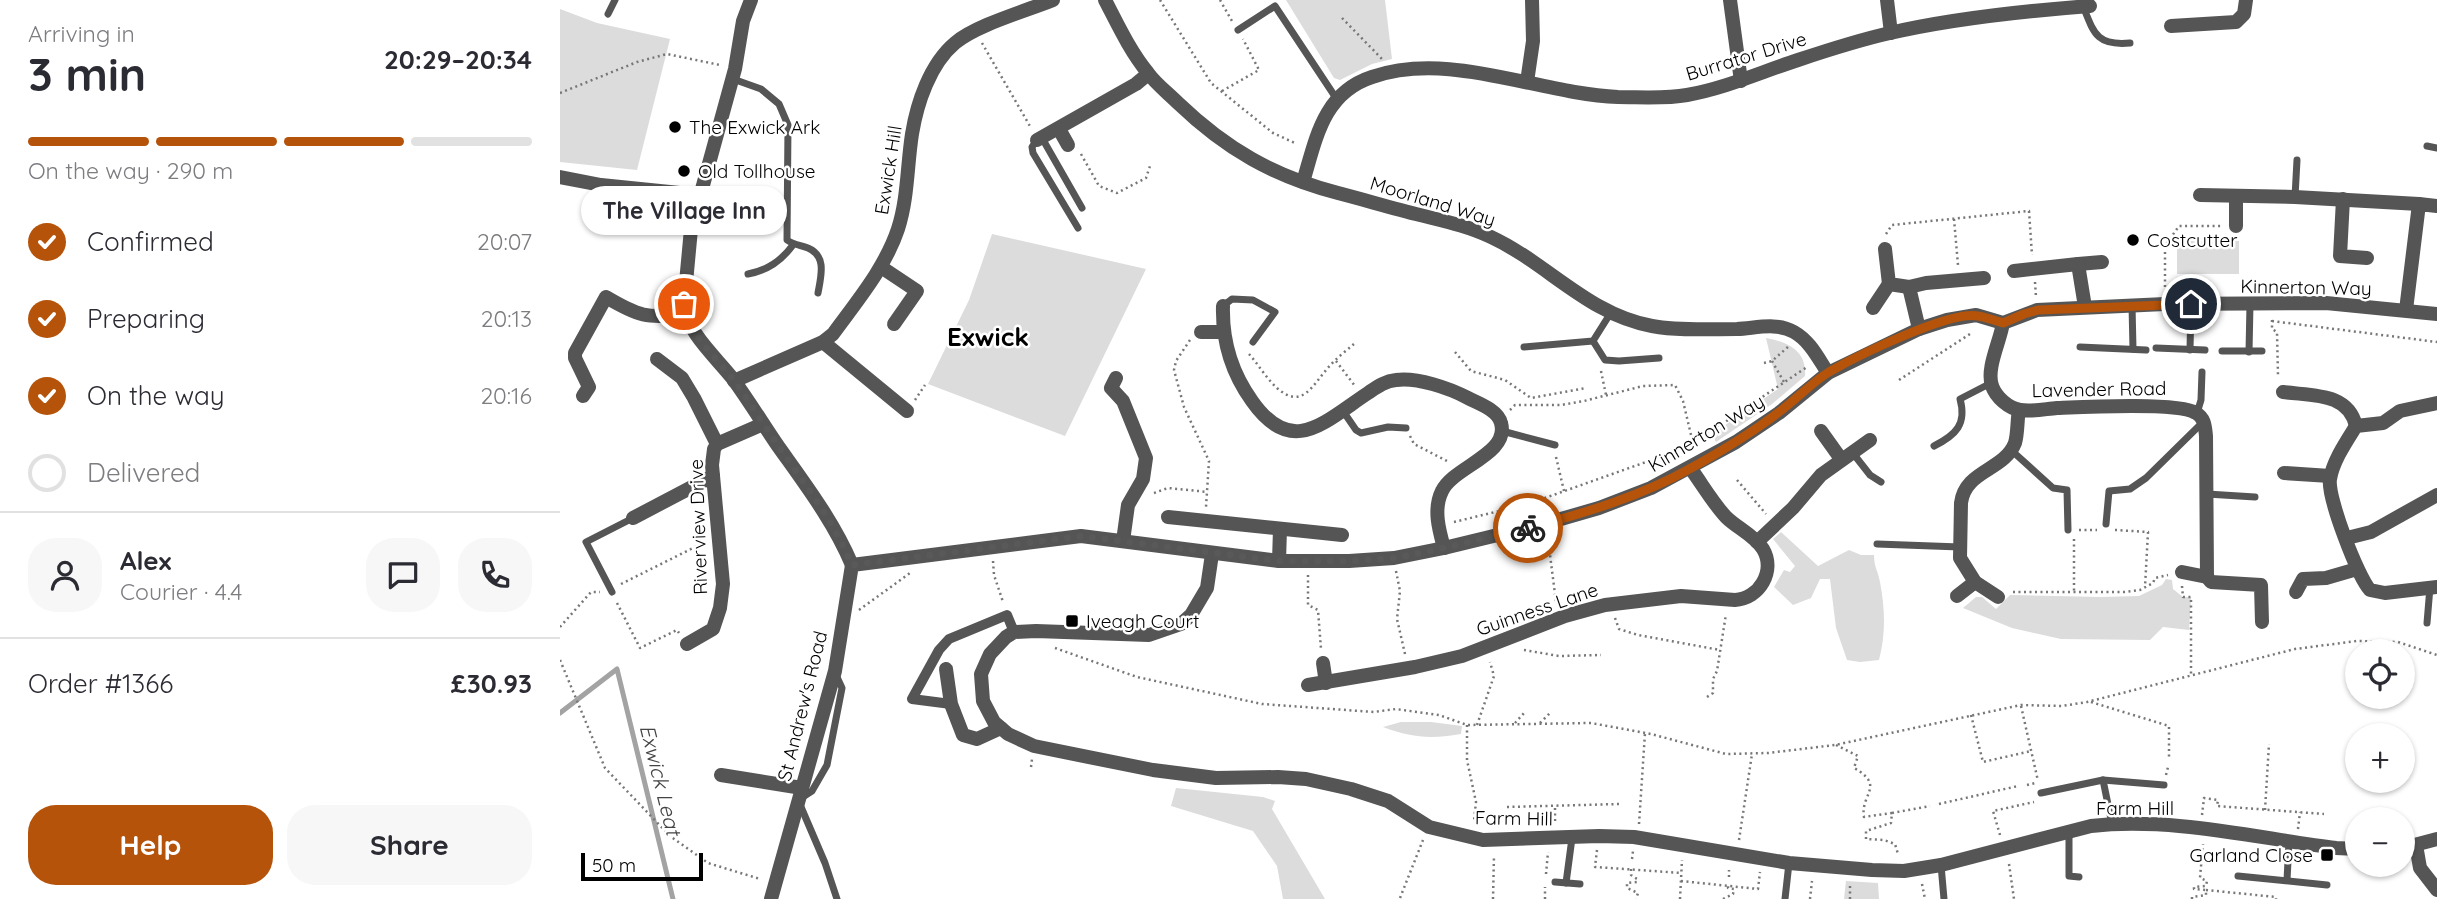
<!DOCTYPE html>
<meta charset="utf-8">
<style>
:root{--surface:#fff;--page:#f7f7f7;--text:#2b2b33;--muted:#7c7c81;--line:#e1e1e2;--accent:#b45309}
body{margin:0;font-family:Quicksand,sans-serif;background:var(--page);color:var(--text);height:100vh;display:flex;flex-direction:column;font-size:26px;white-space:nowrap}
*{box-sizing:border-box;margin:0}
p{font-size:23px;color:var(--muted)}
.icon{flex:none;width:38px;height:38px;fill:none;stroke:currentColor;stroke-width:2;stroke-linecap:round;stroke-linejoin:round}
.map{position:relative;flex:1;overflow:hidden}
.panel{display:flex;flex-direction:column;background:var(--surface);width:560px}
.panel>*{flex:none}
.tools{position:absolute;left:1785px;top:639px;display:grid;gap:14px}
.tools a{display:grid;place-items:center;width:70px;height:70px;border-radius:50%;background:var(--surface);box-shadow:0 2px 5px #0004;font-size:35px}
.scale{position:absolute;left:21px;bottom:18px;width:122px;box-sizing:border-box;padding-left:7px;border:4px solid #000;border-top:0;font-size:19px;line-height:24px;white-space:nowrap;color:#000;-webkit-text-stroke:5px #fff;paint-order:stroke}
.pin{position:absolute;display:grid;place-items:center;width:60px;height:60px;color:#fff;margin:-30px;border:4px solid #fff;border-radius:50%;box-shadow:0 2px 7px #0007}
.courier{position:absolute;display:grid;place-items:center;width:70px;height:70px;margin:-35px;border:5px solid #b45309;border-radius:50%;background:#fff;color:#222;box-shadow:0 2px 9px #0007}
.bubble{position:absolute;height:49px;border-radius:24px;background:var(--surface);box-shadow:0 2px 5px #0004;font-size:23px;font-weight:700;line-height:49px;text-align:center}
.headline em{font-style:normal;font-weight:700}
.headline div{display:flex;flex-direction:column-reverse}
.headline{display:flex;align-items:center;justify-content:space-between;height:119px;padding:0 28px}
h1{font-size:46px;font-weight:700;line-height:52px}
.bar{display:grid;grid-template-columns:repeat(4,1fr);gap:10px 7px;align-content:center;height:84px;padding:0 28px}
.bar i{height:9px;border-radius:5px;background:var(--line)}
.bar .current{background:var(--accent)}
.bar p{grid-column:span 4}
.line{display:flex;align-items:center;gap:18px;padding:0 28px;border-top:2px solid var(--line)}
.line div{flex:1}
.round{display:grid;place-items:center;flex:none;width:74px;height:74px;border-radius:28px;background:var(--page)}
ol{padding:0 28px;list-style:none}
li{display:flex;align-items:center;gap:21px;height:77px}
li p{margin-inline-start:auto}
li .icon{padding:7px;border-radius:50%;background:var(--accent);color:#fff;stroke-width:4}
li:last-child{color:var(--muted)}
li i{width:38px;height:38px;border:4px solid var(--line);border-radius:50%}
.action{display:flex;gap:14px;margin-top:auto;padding:14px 28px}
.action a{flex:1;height:80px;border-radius:28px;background:var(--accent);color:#fff;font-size:28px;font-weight:700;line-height:80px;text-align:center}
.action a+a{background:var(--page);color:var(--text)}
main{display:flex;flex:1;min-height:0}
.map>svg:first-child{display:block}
</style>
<main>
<section class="panel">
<div class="headline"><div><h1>3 min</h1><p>Arriving in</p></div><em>20:29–20:34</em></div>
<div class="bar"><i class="current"></i><i class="current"></i><i class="current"></i><i></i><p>On the way · 290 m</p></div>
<ol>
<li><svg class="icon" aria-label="check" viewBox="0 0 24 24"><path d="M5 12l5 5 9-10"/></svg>Confirmed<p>20:07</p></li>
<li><svg class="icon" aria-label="check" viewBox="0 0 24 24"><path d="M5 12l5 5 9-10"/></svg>Preparing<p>20:13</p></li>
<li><svg class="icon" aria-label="check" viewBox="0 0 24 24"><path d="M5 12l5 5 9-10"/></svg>On the way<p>20:16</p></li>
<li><i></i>Delivered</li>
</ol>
<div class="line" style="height:126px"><a class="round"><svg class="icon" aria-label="person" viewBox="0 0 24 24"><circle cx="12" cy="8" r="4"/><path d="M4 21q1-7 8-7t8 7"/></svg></a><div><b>Alex</b><p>Courier · 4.4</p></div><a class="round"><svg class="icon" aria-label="chat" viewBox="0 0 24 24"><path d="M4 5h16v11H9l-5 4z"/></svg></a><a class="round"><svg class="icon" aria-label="phone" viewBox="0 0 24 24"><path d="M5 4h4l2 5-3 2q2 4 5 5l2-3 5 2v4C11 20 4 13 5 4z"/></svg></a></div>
<div class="line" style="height:91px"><div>Order #1366</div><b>£30.93</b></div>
<div class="action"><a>Help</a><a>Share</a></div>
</section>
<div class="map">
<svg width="1877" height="899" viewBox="0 0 1877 899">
<rect width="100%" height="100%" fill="#fff"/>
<g fill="#dcdcdc">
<polygon points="726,0 825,0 832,59 812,64 780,80 774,78"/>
<polygon points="0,9 37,23 110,39 77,170 0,162"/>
<polygon points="432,234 586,269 505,436 368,384 409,300"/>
<rect x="1617" y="241" width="62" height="33"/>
<path d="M1206 338C1228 342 1247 351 1245 376L1212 404 1156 442 1152 434 1218 389Z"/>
<path d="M1221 532 1258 566 1289 550 1301 555H1314C1314 567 1318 571 1320 582 1325 609 1326 633 1319 660L1300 662 1287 660 1276 628 1270 579H1260L1251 598 1233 605 1214 587 1224 570 1230 572 1235 566 1213 539Z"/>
<polygon points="1606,579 1612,580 1613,589 1623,597 1631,597 1629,630 1603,627 1590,640 1501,639 1452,628 1403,608 1416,597 1422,597 1436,609 1450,595 1541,597 1579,596 1602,585"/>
<path d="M841 722H871L902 726 901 734C870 739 853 738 823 727Z"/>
<polygon points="616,788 703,797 715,801 712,809 765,899 723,899 717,866 693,831 611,806"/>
<polygon points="1286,881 1318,883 1319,899 1284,899"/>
</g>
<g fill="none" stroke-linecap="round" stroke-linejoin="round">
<polyline stroke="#a3a3a3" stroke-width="5" points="0,713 57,669 113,899"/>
<g stroke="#777" stroke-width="2.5" stroke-dasharray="2 3.5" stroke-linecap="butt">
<polyline points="600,0 651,83 713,133 737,144"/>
<polyline points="660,0 672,21"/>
<polyline points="782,18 822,59"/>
<polyline points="422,43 471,128"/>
<polyline points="662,91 699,70 683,39"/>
<polyline points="0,93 77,62 107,54 160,65"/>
<polyline points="521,154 539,186 557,193 586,178 591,163"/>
<polyline points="84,205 84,207 105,214 116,228"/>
<polyline points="1394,219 1398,265"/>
<polyline points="1326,234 1332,225 1469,211 1472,255"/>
<polyline points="1475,282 1476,297"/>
<polyline points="1605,287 1605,246 1619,226 1662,226"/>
<polyline points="1712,320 1712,329 1717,332 1718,376"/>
<polyline points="1712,321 1877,342"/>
<polyline points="630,340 616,361 614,370 624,407 649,461 646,507"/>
<polyline points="895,352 911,371 945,380 971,398 1026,388"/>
<path d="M689 354C698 364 706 378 717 388 742 410 752 386 767 369 775 359 786 351 795 343"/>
<polyline points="776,361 795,386"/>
<polyline points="1212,361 1224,382"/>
<polyline points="1204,363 1212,361 1229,346"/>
<polyline points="1041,371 1046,395"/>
<polyline points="1339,380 1410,334 1411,331"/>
<polyline points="355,400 365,385"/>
<polyline points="950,410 955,405 1001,405 1024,401 1083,386 1115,385 1123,401 1132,439"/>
<polyline points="850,436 854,444 887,461"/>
<polyline points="996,457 1004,491"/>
<polyline points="1177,480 1206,514"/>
<polyline points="594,493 608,488 648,492"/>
<polyline points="894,522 968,504 1100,457 1165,422 1247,367"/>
<polyline points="1519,530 1537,530"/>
<polyline points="1555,530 1588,532 1585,587"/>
<polyline points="988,539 996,602"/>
<polyline points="1514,539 1514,592"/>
<polyline points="433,561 434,575 443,602"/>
<polyline points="836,571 840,591 837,619 845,654"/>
<polyline points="748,575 748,605 758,610 761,649"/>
<polyline points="61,584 143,543"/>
<polyline points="1622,586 1623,597 1631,597 1631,675"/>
<polyline points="1453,592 1564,592 1580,590 1593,583 1595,578 1608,575"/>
<polyline points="57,603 80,648 117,630 119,633"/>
<polyline points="299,610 350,573"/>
<polyline points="1055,618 1059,629 1078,635 1160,650"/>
<polyline points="0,627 31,592 40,592"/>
<polyline points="495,648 577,677 702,704 814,712 836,709 879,715 907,725 1031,723 1091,734 1166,754 1208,753 1275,745 1461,705 1502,706 1527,702 1735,649 1797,641 1838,642 1877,655"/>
<polyline points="964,650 999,656 1041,655"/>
<polyline points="0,660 45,768 110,836 148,863 200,879"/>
<polyline points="1147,697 1153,693 1153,679 1157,671 1166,614"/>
<polyline points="1531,702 1609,726 1609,758"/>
<polyline points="1461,706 1478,781"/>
<polyline points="1411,715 1423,762 1471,751"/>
<polyline points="955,723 965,712"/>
<polyline points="980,723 991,712"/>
<polyline points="907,725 907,760 916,802 914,821"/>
<polyline points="917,725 934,676 930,662"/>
<path d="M1276 745 1298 756 1294 768C1326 786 1300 794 1304 817L1332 813 1331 823 1306 831V839L1324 840 1335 844 1338 854"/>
<polyline points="471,767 472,759"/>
<polyline points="1606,775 1608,767"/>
<polyline points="1467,785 1475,783"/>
<polyline points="1379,804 1458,786"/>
<polyline points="947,807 1059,804"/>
<polyline points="1705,810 1709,744"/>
<polyline points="1332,813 1370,806"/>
<polyline points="1642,815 1644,798 1658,800 1657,806 1764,814"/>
<polyline points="995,821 995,807"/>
<polyline points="1079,824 1085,733"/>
<polyline points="1738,829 1740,812"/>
<polyline points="1440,835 1433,811 1474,802"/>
<polyline points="1179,840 1192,754"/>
<polyline points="1037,850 1035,867 1122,873"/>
<polyline points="1072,859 1073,851"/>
<polyline points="1449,864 1454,899"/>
<polyline points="1071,869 1071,875 1077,879 1077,882 1067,883 1067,888 1078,893 1076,899"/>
<polyline points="986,874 988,852"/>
<polyline points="1169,877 1169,870"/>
<polyline points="1121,881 1198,889 1200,872"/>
<polyline points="1362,884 1365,899"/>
<polyline points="1646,890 1716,897 1716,899"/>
<polyline points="840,898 863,840"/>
<polyline points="933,899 934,855"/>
<polyline points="985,899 985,887"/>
<polyline points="1120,899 1122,860"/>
<polyline points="1163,899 1173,894 1174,889 1168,888 1168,886"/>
<polyline points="1250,899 1252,881"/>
<polyline points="1290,899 1290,885"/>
<polyline points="1632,899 1632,897 1646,895 1646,890 1634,889 1634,887 1646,886 1647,881 1640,878 1643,844"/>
</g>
<g stroke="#555" stroke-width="7">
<path d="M1523 6C1534 34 1537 46 1570 43"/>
<polyline points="48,14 55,0"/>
<polyline points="678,30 715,6 776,98"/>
<path d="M173 79 201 89 219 104 228 125 227 240C234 245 240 245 248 248 267 256 261 276 258 293"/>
<polyline points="482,138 522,208"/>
<polyline points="477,140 472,147 473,153 518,228"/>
<polyline points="1867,146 1877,148"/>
<polyline points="1735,197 1737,160"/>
<path d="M188 274C208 270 221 261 233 245"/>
<polyline points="1572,305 1573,349"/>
<polyline points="663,306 672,299 693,300 715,312 693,342"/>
<polyline points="1033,341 1045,360 1059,361 1099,358"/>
<polyline points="964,347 1033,341 1050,314"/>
<polyline points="1520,347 1586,350"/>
<polyline points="1596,348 1645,350"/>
<polyline points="1630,350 1631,304"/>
<polyline points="1662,351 1702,351"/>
<polyline points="1689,352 1690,304"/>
<polyline points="783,411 796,430 801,433 828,427 846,428"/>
<polyline points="1637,413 1641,400 1642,372"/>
<polyline points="942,431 995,445"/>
<path d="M1374 446C1396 435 1407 424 1400 399L1431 383"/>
<polyline points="1451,450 1493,488 1507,490 1508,530"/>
<polyline points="1292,452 1310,475 1321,482"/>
<polyline points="1647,494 1695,497"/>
<polyline points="1546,524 1549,491 1570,489 1586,478 1643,422"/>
<polyline points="1317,544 1400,547"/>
<polyline points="52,592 26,542 73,518"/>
<polyline points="1867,623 1870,587"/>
<polyline points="276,675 282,688 267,765 252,791 238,800 265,863 277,899"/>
<polyline points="1543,780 1552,824"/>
<polyline points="1481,793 1543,780 1604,785"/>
<polyline points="1509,832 1509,876 1519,877"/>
<polyline points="1381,865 1384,899"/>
<polyline points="1678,876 1767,885"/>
<polyline points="1727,880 1729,842"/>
<polyline points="995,882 1020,884"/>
<polyline points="1006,883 1012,838"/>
<polyline points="1225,899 1229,863"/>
</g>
<polyline stroke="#555" stroke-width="10" points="391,704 352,699 379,650 389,639 447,615 454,632"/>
<g stroke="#555" stroke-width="14">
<path d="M545 0C558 25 570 51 588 73 596 84 608 93 618 103 666 149 713 176 778 193 805 200 832 208 860 215 884 221 908 226 931 237 987 263 1029 315 1092 326 1119 331 1150 329 1177 329 1197 328 1216 322 1234 332 1250 341 1258 358 1268 373"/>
<polyline points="1170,0 1181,81"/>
<polyline points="1327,0 1331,33"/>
<polyline points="1611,26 1676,22 1684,14 1686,0"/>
<polyline points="967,82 973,41 972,0"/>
<polyline points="499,129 508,145"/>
<polyline points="477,140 576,84 588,74"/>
<polyline points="0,177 41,185 139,195"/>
<path d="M743 182C756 139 763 93 812 77 890 50 979 94 1058 97 1080 97 1105 99 1127 95 1166 88 1201 72 1238 60 1268 50 1299 40 1330 33 1395 18 1464 11 1530 6"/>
<polyline points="1640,195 1735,197 1859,204"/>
<polyline points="1783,199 1780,256 1807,258"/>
<polyline points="1676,226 1676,196"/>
<polyline points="1325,249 1329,284 1349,287"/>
<polyline points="1518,264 1542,262"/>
<polyline points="321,267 357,291 334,324"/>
<polyline points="1454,271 1518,264 1525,307"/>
<path d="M663 306C662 342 671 372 692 401 732 458 764 422 808 393 817 387 825 381 836 380 857 377 889 388 908 398 918 403 938 410 941 423 950 454 893 467 882 491 873 509 879 530 884 548"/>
<polyline points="1313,308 1329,284"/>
<polyline points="1846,310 1859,204 1877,206"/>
<path d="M1443 323C1440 342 1426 368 1432 386 1436 397 1448 408 1460 410 1472 412 1485 409 1497 408 1522 407 1619 402 1636 413 1645 418 1645 427 1646 436L1647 577 1622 572"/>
<polyline points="1359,329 1349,287 1366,283 1424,278"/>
<polyline points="641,332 662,332"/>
<polyline points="263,342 347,411"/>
<polyline points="97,359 122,378 134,398 157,444"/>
<polyline points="556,378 551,388 563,401 586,458 583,479 568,505 563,541"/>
<path d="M174 381 263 342 273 334C297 301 325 268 338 229 348 198 347 166 352 134 357 103 370 64 395 43 416 25 466 11 493 0"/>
<path d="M1723 392C1752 396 1788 392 1796 426"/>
<path d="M23 396 29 387 15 358V353L46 297C78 316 87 319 125 314"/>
<path d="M1877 403 1840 411 1823 423 1796 426C1786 442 1773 461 1770 479 1767 497 1798 577 1810 590L1825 593 1877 587"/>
<polyline points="1261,431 1281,459"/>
<polyline points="1724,473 1770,476"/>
<polyline points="608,517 782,535"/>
<polyline points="73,518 153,476"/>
<polyline points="1787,538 1811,532 1877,495"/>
<polyline points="1197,542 1233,508 1261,475 1310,440"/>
<path d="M652 554 647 588 631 615 621 624 589 635 476 631 454 632 446 637 430 654 421 674 423 701 434 722 448 734 474 746 593 770 656 778 718 777 746 779 791 789 828 801 869 827 923 840 1039 836 1074 837 1229 863 1312 870 1344 871 1381 865 1531 826C1612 817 1696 838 1776 848L1797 849"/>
<polyline points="719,561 720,529"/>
<polyline points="1647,577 1651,582 1701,585 1702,622"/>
<polyline points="1736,592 1743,579 1766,578 1797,569"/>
<polyline points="1397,596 1415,582"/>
<path d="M1438 597 1415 582 1400 558 1401 503C1405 470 1444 471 1455 443 1458 433 1457 420 1459 410"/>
<polyline points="127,644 153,629 160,608 163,584 152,465 154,449 157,444 203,424"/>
<polyline points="763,663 766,683"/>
<polyline points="386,669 391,704 403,735 417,739 441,728"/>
<path d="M748 685 855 667 902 656 1005 616 1045 605 1121 596 1175 600C1199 599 1216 571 1203 549 1194 535 1177 528 1166 517 1153 503 1142 484 1131 469"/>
<polyline points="161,775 242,788"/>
<polyline points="1856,845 1860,868 1877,890"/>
<polyline points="1843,848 1877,839"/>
<polyline points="211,899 275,671 292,565 521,536 719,561 789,561 834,558 884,548 987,523 1039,508 1091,488 1176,442 1219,413 1268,373 1359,329 1387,320 1416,315 1443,323 1477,310 1605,304 1766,303 1877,314"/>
</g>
<path stroke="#555" stroke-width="14" d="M191 0 183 21 175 69 131 229 124 304C127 333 155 356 173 379 189 401 203 424 218 446 245 484 274 522 292 565"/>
</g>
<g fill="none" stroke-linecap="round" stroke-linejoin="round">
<path stroke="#595959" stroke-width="7" stroke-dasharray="0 12.6" d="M124 304C127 333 155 356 173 379 190 402 205 427 221 450 247 487 274 523 292 565L521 536 719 561H789L834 558 884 548 968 528"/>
<path stroke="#b45309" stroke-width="9" d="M968 528C1025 513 1082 496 1133 467 1163 450 1192 433 1219 412 1236 400 1251 383 1269 372 1295 357 1390 310 1418 316 1426 317 1435 321 1443 323L1464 314 1478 310 1631 304"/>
</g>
<g fill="#000" stroke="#fff" stroke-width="2.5">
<circle cx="115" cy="127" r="7"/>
<circle cx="124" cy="171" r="7"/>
<circle cx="1573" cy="240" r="7"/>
<rect x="505" y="614" width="14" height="14" rx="3.5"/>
<rect x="1760" y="848" width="14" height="14" rx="3.5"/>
</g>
<g text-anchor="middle" stroke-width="5" stroke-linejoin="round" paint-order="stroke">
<g font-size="19" fill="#000" stroke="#fff">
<text transform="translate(1186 56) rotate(-17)" y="7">Burrator Drive</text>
<text transform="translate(328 170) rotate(-81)" y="7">Exwick Hill</text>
<text transform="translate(873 201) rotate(17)" y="7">Moorland Way</text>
<text transform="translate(1746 287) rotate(1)" y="7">Kinnerton Way</text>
<text transform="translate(1539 389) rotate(-1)" y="7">Lavender Road</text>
<text transform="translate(1146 433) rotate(-31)" y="7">Kinnerton Way</text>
<text transform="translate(138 527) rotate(-92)" y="7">Riverview Drive</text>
<text transform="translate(977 609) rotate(-19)" y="7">Guinness Lane</text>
<text transform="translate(242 706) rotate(-76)" y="7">St Andrew's Road</text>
<text x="1575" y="815">Farm Hill</text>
<text transform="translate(954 818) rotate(1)" y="7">Farm Hill</text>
</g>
<g font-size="19" fill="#000" stroke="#fff" text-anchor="start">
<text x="129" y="134">The Exwick Ark</text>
<text x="138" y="178">Old Tollhouse</text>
<text x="1587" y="247">Costcutter</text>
<text x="526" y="628">Iveagh Court</text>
<text x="1753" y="862" text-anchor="end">Garland Close</text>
</g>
<g font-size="21" font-style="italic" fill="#444" stroke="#fff">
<text transform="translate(100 780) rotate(76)" y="7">Exwick Leat</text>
</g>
<g font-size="26" font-weight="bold" fill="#000" stroke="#fff">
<text x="428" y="346">Exwick</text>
</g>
</g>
</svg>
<div class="tools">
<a><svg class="icon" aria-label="locate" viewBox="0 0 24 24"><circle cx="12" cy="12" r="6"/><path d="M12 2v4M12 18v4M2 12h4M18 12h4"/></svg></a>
<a>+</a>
<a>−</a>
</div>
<div class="scale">50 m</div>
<div class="pin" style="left:124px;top:304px;background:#ea580c"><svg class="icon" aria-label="bag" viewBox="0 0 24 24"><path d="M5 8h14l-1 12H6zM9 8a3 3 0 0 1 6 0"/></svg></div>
<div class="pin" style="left:1631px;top:304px;background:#1f2937"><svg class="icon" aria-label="home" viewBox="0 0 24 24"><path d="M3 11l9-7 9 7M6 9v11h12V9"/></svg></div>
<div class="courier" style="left:968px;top:528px"><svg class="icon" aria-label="bike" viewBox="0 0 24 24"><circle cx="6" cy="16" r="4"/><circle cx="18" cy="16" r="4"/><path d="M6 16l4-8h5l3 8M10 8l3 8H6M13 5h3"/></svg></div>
<div class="bubble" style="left:21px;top:186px;width:206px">The Village Inn</div>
</div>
</main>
